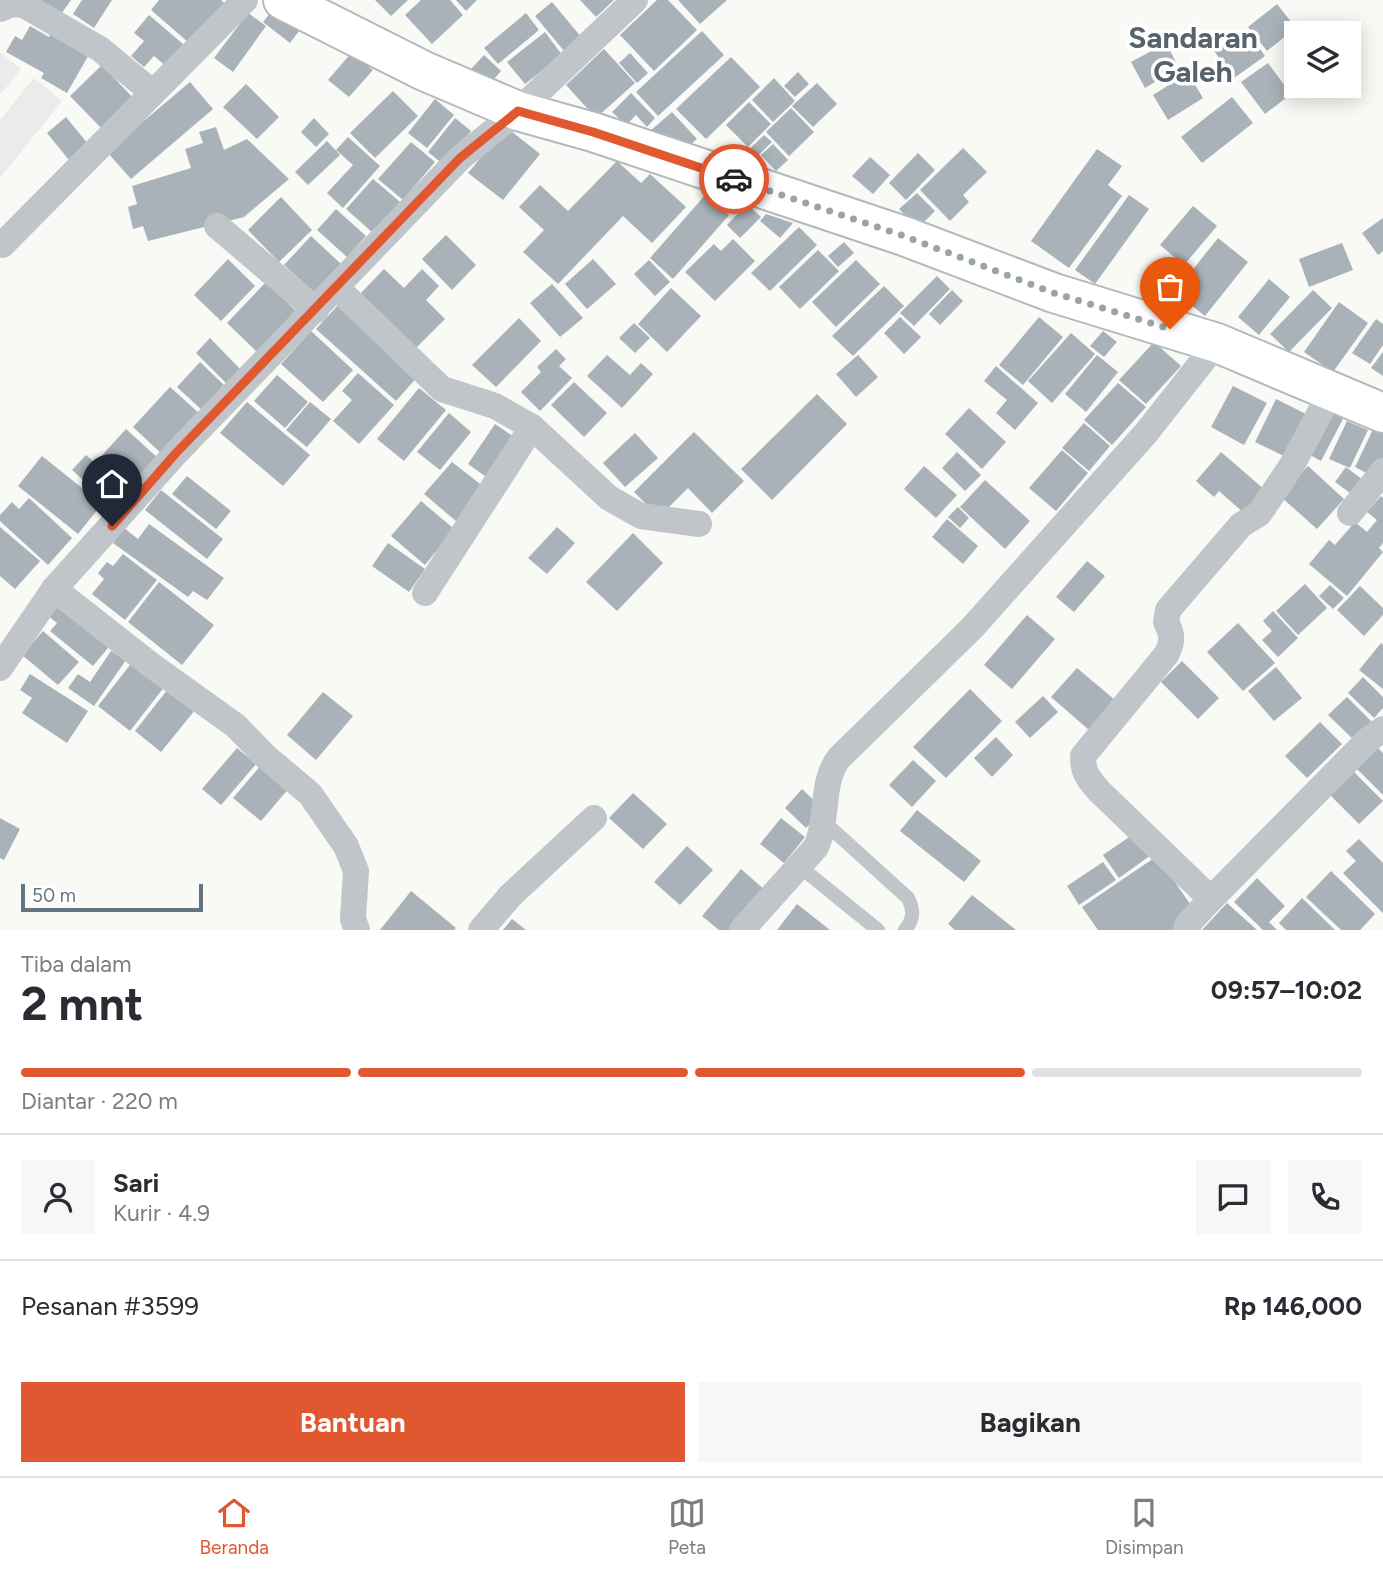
<!DOCTYPE html>
<html lang="id">
<meta charset="utf-8">
<style>
:root{--surface:#fff;--page:#f7f7f7;--text:#2b2b33;--muted:#7c7c81;--line:#e1e1e2;--accent:#e1572f}
body{margin:0;font-family:Figtree,sans-serif;background:var(--page);color:var(--text);height:100vh;display:flex;flex-direction:column;font-size:26px;white-space:nowrap}
*{box-sizing:border-box;margin:0}
p{font-size:23px;color:var(--muted)}
.icon{flex:none;width:38px;height:38px;fill:none;stroke:currentColor;stroke-width:2;stroke-linecap:round;stroke-linejoin:round}
.map{position:relative;height:930px;overflow:hidden}
.side{display:flex;flex-direction:column;background:var(--surface);flex:1}
.side>*{flex:none}
.controls{position:absolute;left:1284px;top:21px;display:grid;gap:14px}
.controls a{display:grid;place-items:center;width:77px;height:77px;border-radius:0px;background:var(--surface);box-shadow:0 4px 18px #0003;font-size:35px}
.scale{position:absolute;left:21px;bottom:18px;width:182px;box-sizing:border-box;padding-left:7px;border:4px solid #647581;border-top:0;font-size:19px;line-height:24px;white-space:nowrap;color:#647581;-webkit-text-stroke:5px #fff;paint-order:stroke}
.pin{position:absolute;display:grid;place-items:center;width:60px;height:60px;color:#fff;margin:-72px -30px;border-radius:50% 50% 50% 0;rotate:-45deg;box-shadow:0 0 7px #0007}
.pin .icon{rotate:45deg}
.courier{position:absolute;display:grid;place-items:center;width:70px;height:70px;margin:-35px;border:5px solid #e1572f;border-radius:50%;background:#fff;color:#222;box-shadow:0 2px 9px #0007}
.head em{font-style:normal;font-weight:700}
.head div{display:flex;flex-direction:column-reverse}
.head{display:flex;align-items:center;justify-content:space-between;height:119px;padding:0 21px}
h1{font-size:46px;font-weight:700;line-height:52px}
.bar{display:grid;grid-template-columns:repeat(4,1fr);gap:10px 7px;align-content:center;height:84px;padding:0 21px}
.bar i{height:9px;border-radius:5px;background:var(--line)}
.bar .on{background:var(--accent)}
.bar p{grid-column:span 4}
.line{display:flex;align-items:center;gap:18px;padding:0 21px;border-top:2px solid var(--line)}
.line div{flex:1}
.round{display:grid;place-items:center;flex:none;width:74px;height:74px;border-radius:0px;background:var(--page)}
.action{display:flex;gap:14px;margin-top:auto;padding:14px 21px}
.action a{flex:1;height:80px;border-radius:0px;background:var(--accent);color:#fff;font-size:28px;font-weight:700;line-height:80px;text-align:center}
.action a+a{background:var(--page);color:var(--text)}
.tabs{display:flex;justify-content:space-around;align-items:center;height:98px;border-top:2px solid var(--line);background:var(--surface);font-size:19px;color:var(--muted)}
.tabs a{display:grid;justify-items:center;gap:4px}
.tabs .on{color:var(--accent)}
.map>svg:first-child{display:block}
</style>
<div class="map">
<svg width="1383" height="930" viewBox="0 0 1383 930">
<rect width="100%" height="100%" fill="#f9f9f6"/>
<g fill="#eaebea">
<polygon points="0,52 21,69 0,95"/>
<polygon points="34,78 62,101 0,178 0,120"/>
</g>
<g fill="#a9b2b8">
<polygon points="34,0 71,0 59,17"/>
<polygon points="82,0 112,0 94,28 73,14"/>
<polygon points="159,0 221,0 229,7 188,42 151,10"/>
<polygon points="375,0 408,0 391,16"/>
<polygon points="421,0 450,0 463,15 432,44 405,15"/>
<polygon points="456,0 477,0 466,11"/>
<polygon points="580,0 614,0 596,17"/>
<polygon points="657,0 668,0 697,30 654,71 620,35"/>
<polygon points="678,0 727,0 700,24"/>
<polygon points="552,2 582,38 565,52 535,16"/>
<polygon points="1277,4 1296,28 1267,51 1248,27"/>
<polygon points="275,7 302,27 290,43 263,22"/>
<polygon points="248,13 266,26 233,72 214,58"/>
<polygon points="526,13 539,30 498,64 484,48"/>
<polygon points="149,15 190,50 166,66 154,56 144,67 131,56 144,41 134,33"/>
<polygon points="30,26 49,37 53,29 91,51 67,93 41,78 44,73 6,52 15,36 22,40"/>
<polygon points="1246,29 1265,56 1234,78 1214,51"/>
<polygon points="702,31 724,55 658,116 636,92"/>
<polygon points="545,32 562,55 525,84 507,62"/>
<polygon points="1166,43 1179,68 1145,88 1131,62"/>
<polygon points="604,49 635,83 596,118 566,85"/>
<polygon points="352,52 373,70 349,97 328,80"/>
<polygon points="630,53 648,73 637,83 619,63"/>
<polygon points="484,55 501,71 489,85 471,69"/>
<polygon points="731,57 760,87 706,139 676,109"/>
<polygon points="1268,63 1291,94 1265,114 1241,82"/>
<polygon points="102,65 136,101 104,131 70,96"/>
<polygon points="798,72 809,84 795,97 784,86"/>
<polygon points="1188,73 1203,98 1168,120 1153,95"/>
<polygon points="774,78 795,101 773,122 752,100"/>
<polygon points="190,82 213,109 131,179 107,152"/>
<polygon points="817,83 837,104 813,127 792,106"/>
<polygon points="246,84 279,117 257,139 223,107"/>
<polygon points="393,91 418,116 375,158 350,133"/>
<polygon points="631,93 655,118 647,127 636,115 626,125 612,112"/>
<polygon points="1232,97 1253,123 1202,163 1181,137"/>
<polygon points="435,99 454,115 427,148 408,133"/>
<polygon points="749,102 771,124 748,147 726,125"/>
<polygon points="791,108 814,132 789,156 766,132"/>
<polygon points="672,112 697,139 686,148 649,132"/>
<polygon points="66,117 88,144 69,160 47,133"/>
<polygon points="314,118 329,134 316,147 301,132"/>
<polygon points="455,118 471,131 444,165 428,152"/>
<polygon points="216,127 224,150 247,139 289,179 244,217 148,241 143,226 133,229 128,207 137,204 132,186 191,168 185,149 203,143 199,132"/>
<polygon points="506,127 540,154 503,200 468,173"/>
<polygon points="764,135 772,142 748,165 740,158"/>
<polygon points="348,137 380,166 343,208 327,193 353,165 336,150"/>
<polygon points="327,141 340,155 308,185 295,172"/>
<polygon points="411,142 435,162 403,200 378,179"/>
<polygon points="773,144 788,160 776,171 761,155"/>
<polygon points="963,148 987,172 963,195 969,202 950,221 920,190"/>
<polygon points="1097,149 1122,166 1108,185 1122,196 1069,268 1031,241"/>
<polygon points="918,153 935,170 906,200 889,183"/>
<polygon points="870,157 890,175 873,194 852,176"/>
<polygon points="617,161 641,183 650,174 686,207 652,243 623,216 558,284 523,252 544,230 519,207 540,185 568,211"/>
<polygon points="373,179 400,202 373,233 346,209"/>
<polygon points="917,193 935,211 918,228 899,209"/>
<polygon points="706,194 729,215 673,279 650,258"/>
<polygon points="1129,195 1149,209 1095,284 1075,270"/>
<polygon points="281,197 312,230 279,262 248,230"/>
<polygon points="747,204 761,217 740,238 727,225"/>
<polygon points="1193,206 1217,226 1184,265 1160,245"/>
<polygon points="336,209 366,236 347,257 317,230"/>
<polygon points="766,214 793,223 780,238 760,221"/>
<polygon points="1383,218 1383,251 1378,255 1362,233"/>
<polygon points="799,227 817,245 770,291 751,273"/>
<polygon points="446,235 476,265 452,290 422,259"/>
<polygon points="311,236 341,264 314,292 284,265"/>
<polygon points="1218,238 1248,262 1205,316 1175,292"/>
<polygon points="733,239 755,261 715,301 685,272 714,244 721,251"/>
<polygon points="844,242 854,253 838,267 828,256"/>
<polygon points="1342,243 1353,270 1309,287 1299,259"/>
<polygon points="818,250 839,271 800,309 779,287"/>
<polygon points="228,259 255,286 221,321 194,295"/>
<polygon points="593,259 616,284 587,309 565,284"/>
<polygon points="649,260 670,282 655,296 634,274"/>
<polygon points="856,260 880,284 836,327 812,302"/>
<polygon points="384,269 404,288 422,269 439,286 426,300 445,319 416,348 360,294"/>
<polygon points="937,276 950,289 914,326 900,313"/>
<polygon points="1269,279 1290,297 1259,335 1238,317"/>
<polygon points="266,282 298,313 259,354 227,323"/>
<polygon points="552,284 583,318 560,337 530,303"/>
<polygon points="884,286 904,306 853,356 832,336"/>
<polygon points="671,288 701,316 667,352 638,324"/>
<polygon points="952,290 963,301 940,325 929,314"/>
<polygon points="1313,290 1332,308 1289,352 1270,334"/>
<polygon points="1339,302 1368,323 1333,372 1304,352"/>
<polygon points="340,303 419,375 396,401 316,329"/>
<polygon points="900,317 921,337 904,354 884,333"/>
<polygon points="1039,317 1063,337 1023,385 999,365"/>
<polygon points="519,318 541,341 496,387 472,365"/>
<polygon points="1376,319 1383,324 1383,345 1370,364 1352,353"/>
<polygon points="634,323 650,338 635,353 619,338"/>
<polygon points="311,331 353,370 323,402 281,364"/>
<polygon points="1103,331 1117,342 1104,357 1090,346"/>
<polygon points="1071,333 1095,354 1052,403 1028,381"/>
<polygon points="210,338 241,370 227,384 196,353"/>
<polygon points="1154,342 1181,366 1146,404 1119,380"/>
<polygon points="556,349 566,359 559,366 572,378 540,411 521,392 541,372 537,367"/>
<polygon points="1383,352 1383,376 1371,368"/>
<polygon points="607,355 630,375 641,363 653,374 622,408 587,376"/>
<polygon points="858,355 878,377 856,397 836,374"/>
<polygon points="1097,355 1118,372 1086,412 1065,394"/>
<polygon points="200,362 226,387 203,411 177,387"/>
<polygon points="996,366 1038,403 1015,430 996,413 1007,400 984,381"/>
<polygon points="358,373 394,405 359,444 333,421 352,400 342,391"/>
<polygon points="277,375 308,402 285,428 254,401"/>
<polygon points="574,382 607,413 584,437 551,405"/>
<polygon points="1118,383 1146,407 1112,445 1084,420"/>
<polygon points="1233,386 1267,403 1244,445 1211,427"/>
<polygon points="170,387 201,415 163,455 133,427"/>
<polygon points="419,388 446,410 404,461 377,439"/>
<polygon points="817,394 847,424 772,500 741,469"/>
<polygon points="1276,399 1308,415 1288,458 1255,442"/>
<polygon points="247,402 310,455 283,486 220,433"/>
<polygon points="310,402 331,419 307,447 286,430"/>
<polygon points="969,408 1006,442 982,469 945,434"/>
<polygon points="1324,410 1343,419 1321,461 1303,451"/>
<polygon points="449,413 471,432 440,470 417,452"/>
<polygon points="1347,421 1368,430 1350,468 1329,459"/>
<polygon points="1084,423 1110,446 1089,471 1062,448"/>
<polygon points="495,424 520,441 492,481 468,464"/>
<polygon points="1375,425 1383,429 1383,459 1374,477 1355,467"/>
<polygon points="126,429 159,459 114,508 72,470 86,455 95,463"/>
<polygon points="694,432 744,481 712,513 688,488 659,517 634,492"/>
<polygon points="635,433 658,458 625,487 603,463"/>
<polygon points="1062,450 1088,473 1056,511 1029,488"/>
<polygon points="957,452 981,475 965,491 942,468"/>
<polygon points="1221,452 1265,490 1245,514 1219,491 1214,497 1196,481"/>
<polygon points="42,456 102,504 78,534 18,486"/>
<polygon points="452,462 484,487 456,521 424,494"/>
<polygon points="924,466 957,495 936,518 904,489"/>
<polygon points="1308,466 1344,499 1317,529 1280,496"/>
<polygon points="1346,467 1368,484 1357,498 1335,482"/>
<polygon points="187,476 231,511 216,529 172,494"/>
<polygon points="985,480 1030,521 1005,549 960,507"/>
<polygon points="161,490 223,539 207,559 145,510"/>
<polygon points="1381,496 1383,498 1383,543 1379,548 1383,552 1347,596 1309,564 1329,540 1335,545 1355,522 1367,532 1377,520 1367,512"/>
<polygon points="29,498 72,538 48,565 0,521 0,515 12,502 19,509"/>
<polygon points="421,501 454,529 425,565 391,536"/>
<polygon points="958,507 969,518 960,528 948,517"/>
<polygon points="947,519 978,546 963,564 932,537"/>
<polygon points="149,524 224,578 207,600 193,591 188,597 113,543 124,528 138,539"/>
<polygon points="0,527 40,561 15,589 0,576"/>
<polygon points="557,527 575,543 547,574 528,558"/>
<polygon points="633,533 663,563 617,611 586,582"/>
<polygon points="388,543 425,569 409,592 372,566"/>
<polygon points="123,554 157,580 125,620 92,594 104,579 98,573 107,562 113,566"/>
<polygon points="1087,561 1105,576 1074,612 1056,597"/>
<polygon points="159,582 214,625 182,665 128,622"/>
<polygon points="1305,584 1327,608 1298,635 1276,611"/>
<polygon points="1330,585 1344,598 1333,609 1319,596"/>
<polygon points="1360,586 1383,608 1383,615 1364,636 1337,610"/>
<polygon points="60,601 112,643 93,666 50,631 57,623 48,616"/>
<polygon points="1273,611 1298,638 1278,657 1262,640 1272,631 1263,621"/>
<polygon points="1027,615 1055,639 1012,689 984,665"/>
<polygon points="1238,623 1275,663 1243,691 1207,652"/>
<polygon points="43,631 79,662 58,685 22,655"/>
<polygon points="1381,643 1383,645 1383,689 1359,670"/>
<polygon points="111,651 126,660 94,706 68,688 78,674 90,682"/>
<polygon points="133,661 165,686 130,731 98,706"/>
<polygon points="1182,661 1219,698 1198,719 1161,682"/>
<polygon points="1276,667 1302,698 1274,721 1248,691"/>
<polygon points="1077,668 1115,700 1089,730 1051,697"/>
<polygon points="30,674 88,711 67,743 22,713 32,698 20,690"/>
<polygon points="1363,677 1383,697 1383,708 1374,718 1348,693"/>
<polygon points="168,689 195,710 161,752 135,731"/>
<polygon points="970,689 1002,721 946,778 913,747"/>
<polygon points="323,692 353,716 316,760 287,735"/>
<polygon points="1043,696 1058,712 1030,738 1015,722"/>
<polygon points="1347,697 1372,722 1354,740 1328,715"/>
<polygon points="1320,722 1342,744 1307,778 1285,756"/>
<polygon points="996,737 1013,755 992,777 974,758"/>
<polygon points="1376,746 1383,753 1383,795 1355,767"/>
<polygon points="237,748 256,764 221,805 202,789"/>
<polygon points="913,760 936,781 912,807 889,785"/>
<polygon points="262,764 290,787 261,821 233,798"/>
<polygon points="1352,770 1383,801 1359,824 1328,793"/>
<polygon points="802,789 823,809 806,828 785,808"/>
<polygon points="633,793 667,824 643,849 609,818"/>
<polygon points="917,810 981,861 964,882 900,831"/>
<polygon points="0,818 20,829 4,860 0,858"/>
<polygon points="781,818 805,837 784,863 760,844"/>
<polygon points="1135,833 1151,855 1119,878 1103,855"/>
<polygon points="1359,839 1383,863 1383,913 1343,873 1356,861 1346,851"/>
<polygon points="687,846 713,870 680,905 654,882"/>
<polygon points="1157,856 1197,914 1173,930 1098,930 1082,907"/>
<polygon points="1103,862 1116,880 1079,905 1067,886"/>
<polygon points="741,869 766,891 733,930 719,930 702,916"/>
<polygon points="1331,871 1375,914 1360,930 1341,930 1306,897"/>
<polygon points="1257,878 1285,906 1269,922 1277,930 1263,930 1234,902"/>
<polygon points="411,891 456,928 454,930 380,930"/>
<polygon points="972,895 1016,930 955,930 948,924"/>
<polygon points="1302,898 1335,930 1286,930 1279,923"/>
<polygon points="1227,903 1257,930 1202,930"/>
<polygon points="797,904 830,930 777,930"/>
<polygon points="512,919 526,930 503,930"/>
</g>
<g fill="none" stroke-linecap="round" stroke-linejoin="round">
<g stroke="#b4b9bd" stroke-width="42">
<polyline id="primary" points="283,0 424,71 518,111 593,132 904,236 1054,293 1217,343 1383,413"/>
</g>
<g stroke="#c0c5c9" stroke-width="14">
<path d="M823 821 908 898C914 910 914 919 905 930"/>
<polyline points="799,866 878,930"/>
</g>
<g stroke="#c0c5c9" stroke-width="26">
<polyline points="0,9 9,5 22,4 100,49 153,93"/>
<polyline points="217,226 316,310"/>
<polyline points="2,245 245,0"/>
<polyline points="336,287 442,389 495,406 532,427 609,498 641,516 699,524"/>
<polyline points="1350,513 1383,471"/>
<polyline points="54,589 151,665 236,726 266,757 310,794 346,846 356,871 353,919 357,930"/>
<polyline points="425,593 532,427"/>
<polyline points="0,668 54,589 176,453 460,158 518,111 635,0"/>
<path d="M1211 899 1099 791C1088 778 1083 773 1083 756L1166 655C1173 642 1173 635 1166 622L1168 610 1241 525 1259 514 1292 465 1331 392"/>
<polyline points="481,930 510,896 594,818"/>
<path d="M742 930 816 847C829 819 820 783 839 758L972 628 1146 433 1217 343"/>
<polyline points="1186,930 1187,925 1211,899 1368,740 1383,729"/>
</g>
<use href="#primary" stroke="#fff" stroke-width="38"/>
</g>
<g fill="none" stroke-linecap="round" stroke-linejoin="round">
<polyline stroke="#98a3aa" stroke-width="7" stroke-dasharray="0 12.6" points="734,179 904,236 1054,293 1170,329"/>
<polyline stroke="#e1572f" stroke-width="9" points="112,526 176,453 460,158 518,111 593,132 734,179"/>
</g>
<g text-anchor="middle" stroke-width="7" stroke-linejoin="round" paint-order="stroke">
<g font-size="30" font-weight="bold" fill="#56636c" stroke="#fff">
<text x="1193" y="48">Sandaran<tspan x="1193" dy="34">Galeh</tspan></text>
</g>
</g>
</svg>
<div class="controls">
<a><svg class="icon" aria-label="layers" viewBox="0 0 24 24"><path d="M12 4l9 5-9 5-9-5zM3 14l9 5 9-5"/></svg></a>
</div>
<div class="scale">50 m</div>
<div class="pin" style="left:1170px;top:329px;background:#ea580c"><svg class="icon" aria-label="bag" viewBox="0 0 24 24"><path d="M5 8h14l-1 12H6zM9 8a3 3 0 0 1 6 0"/></svg></div>
<div class="pin" style="left:112px;top:526px;background:#1f2937"><svg class="icon" aria-label="home" viewBox="0 0 24 24"><path d="M3 11l9-7 9 7M6 9v11h12V9"/></svg></div>
<div class="courier" style="left:734px;top:179px"><svg class="icon" aria-label="car" viewBox="0 0 24 24"><path d="M5 17H2v-5l4-1 3-4h7l3 4 3 1v5h-3M9 17h6M6 11h13"/><circle cx="7" cy="17" r="2"/><circle cx="17" cy="17" r="2"/></svg></div>
</div>
<section class="side">
<div class="head"><div><h1>2 mnt</h1><p>Tiba dalam</p></div><em>09:57–10:02</em></div>
<div class="bar"><i class="on"></i><i class="on"></i><i class="on"></i><i></i><p>Diantar · 220 m</p></div>
<div class="line" style="height:126px"><a class="round"><svg class="icon" aria-label="person" viewBox="0 0 24 24"><circle cx="12" cy="8" r="4"/><path d="M4 21q1-7 8-7t8 7"/></svg></a><div><b>Sari</b><p>Kurir · 4.9</p></div><a class="round"><svg class="icon" aria-label="chat" viewBox="0 0 24 24"><path d="M4 5h16v11H9l-5 4z"/></svg></a><a class="round"><svg class="icon" aria-label="phone" viewBox="0 0 24 24"><path d="M5 4h4l2 5-3 2q2 4 5 5l2-3 5 2v4C11 20 4 13 5 4z"/></svg></a></div>
<div class="line" style="height:91px"><div>Pesanan #3599</div><b>Rp 146,000</b></div>
<div class="action"><a>Bantuan</a><a>Bagikan</a></div>
</section>
<nav class="tabs">
<a class="on"><svg class="icon" aria-label="home" viewBox="0 0 24 24"><path d="M3 11l9-7 9 7M6 9v11h12V9"/></svg>Beranda</a>
<a><svg class="icon" aria-label="map" viewBox="0 0 24 24"><path d="M3 6l6-2 6 2 6-2v14l-6 2-6-2-6 2zM9 4v14M15 6v14"/></svg>Peta</a>
<a><svg class="icon" aria-label="saved" viewBox="0 0 24 24"><path d="M7 4h10v16l-5-4-5 4z"/></svg>Disimpan</a>
</nav>
